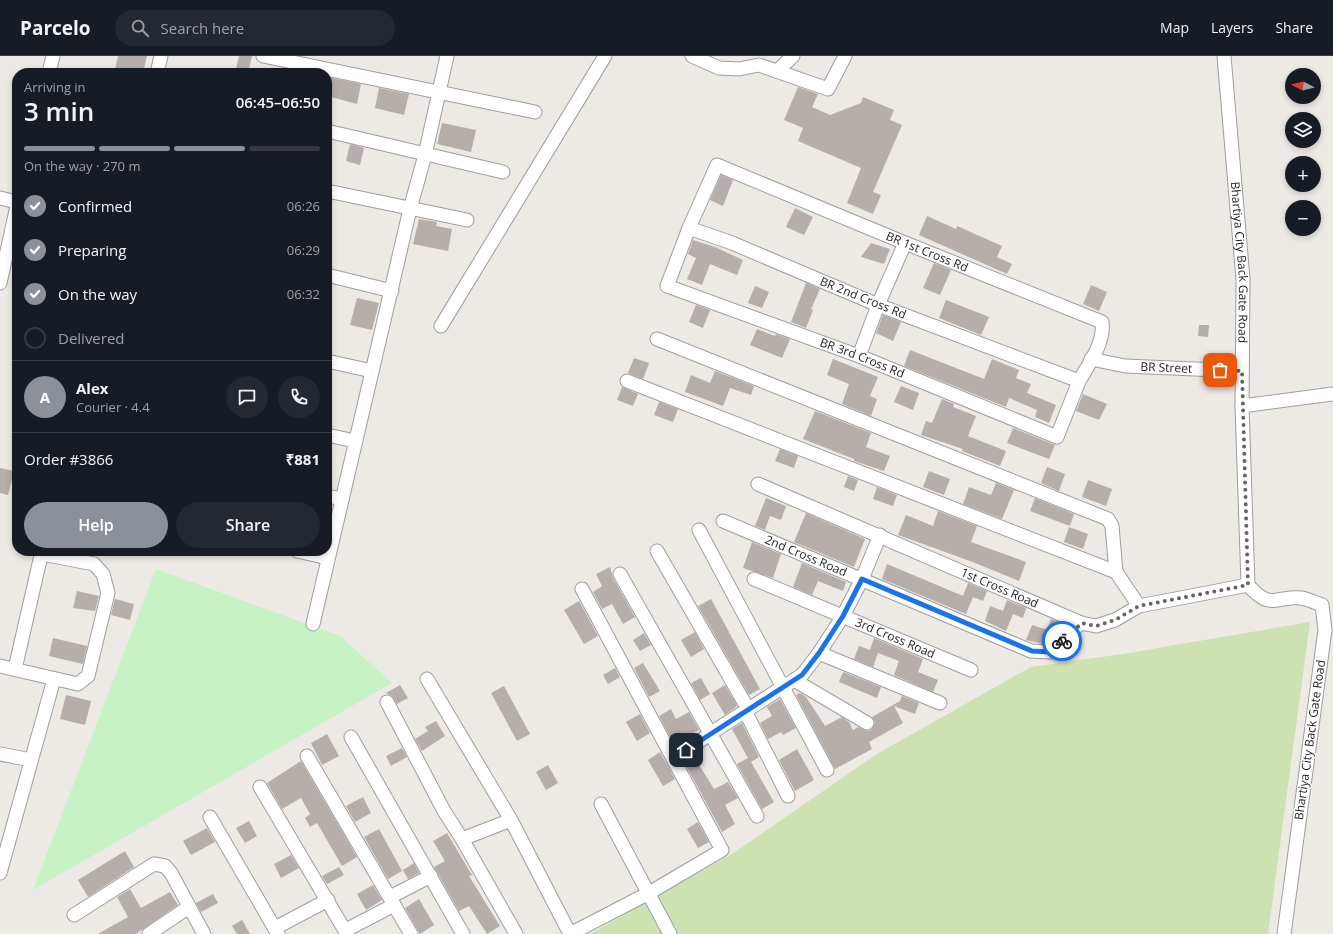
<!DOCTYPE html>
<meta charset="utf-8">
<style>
:root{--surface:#171b24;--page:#242831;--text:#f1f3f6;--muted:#9ea1a6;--line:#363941;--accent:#8c9099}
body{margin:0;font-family:"Open Sans",sans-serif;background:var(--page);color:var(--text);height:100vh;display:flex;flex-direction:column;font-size:15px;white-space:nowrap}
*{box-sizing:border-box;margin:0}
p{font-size:13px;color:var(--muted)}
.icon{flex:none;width:22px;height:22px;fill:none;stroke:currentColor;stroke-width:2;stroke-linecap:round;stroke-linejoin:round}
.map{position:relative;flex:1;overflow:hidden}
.drawer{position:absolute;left:12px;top:12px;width:320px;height:488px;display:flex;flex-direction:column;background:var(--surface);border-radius:16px;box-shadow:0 2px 6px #0003}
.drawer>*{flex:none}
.needle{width:26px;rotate:277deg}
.fabs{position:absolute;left:1285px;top:12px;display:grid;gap:8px}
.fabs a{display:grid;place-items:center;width:36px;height:36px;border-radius:50%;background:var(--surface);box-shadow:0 2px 6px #0003;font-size:20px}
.pin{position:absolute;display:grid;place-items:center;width:34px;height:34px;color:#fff;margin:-17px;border-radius:8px;box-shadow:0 2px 6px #0006}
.courier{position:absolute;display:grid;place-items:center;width:40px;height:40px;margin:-20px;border:3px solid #1a73e8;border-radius:50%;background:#fff;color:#222;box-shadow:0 1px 5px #0007}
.headline em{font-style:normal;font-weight:600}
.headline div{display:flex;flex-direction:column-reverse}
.headline{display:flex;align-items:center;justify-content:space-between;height:68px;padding:0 12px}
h1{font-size:26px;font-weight:600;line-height:30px}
.bar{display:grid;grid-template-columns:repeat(4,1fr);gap:6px 4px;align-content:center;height:48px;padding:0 12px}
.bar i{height:5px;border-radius:3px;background:var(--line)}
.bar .current{background:var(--accent)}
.bar p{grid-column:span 4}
.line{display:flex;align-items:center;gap:10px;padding:0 12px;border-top:1px solid var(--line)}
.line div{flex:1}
.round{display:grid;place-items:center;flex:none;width:42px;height:42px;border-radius:21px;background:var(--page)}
ol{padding:0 12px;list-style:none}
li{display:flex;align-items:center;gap:12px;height:44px}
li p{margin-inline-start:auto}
li .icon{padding:4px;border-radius:50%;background:var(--accent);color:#fff;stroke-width:4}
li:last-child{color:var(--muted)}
li i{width:22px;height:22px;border:2px solid var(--line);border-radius:50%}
.primary-button{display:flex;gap:8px;margin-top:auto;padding:8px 12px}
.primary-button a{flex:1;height:46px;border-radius:24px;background:var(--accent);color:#fff;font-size:16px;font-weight:600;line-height:46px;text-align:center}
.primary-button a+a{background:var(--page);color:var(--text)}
header{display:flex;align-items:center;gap:24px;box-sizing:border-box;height:56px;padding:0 20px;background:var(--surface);border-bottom:1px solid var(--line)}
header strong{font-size:19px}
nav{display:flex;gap:22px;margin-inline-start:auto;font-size:14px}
.search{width:280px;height:36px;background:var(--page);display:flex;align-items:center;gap:10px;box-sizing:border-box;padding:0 14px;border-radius:22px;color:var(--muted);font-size:15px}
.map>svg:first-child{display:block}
</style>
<header>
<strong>Parcelo</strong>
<div class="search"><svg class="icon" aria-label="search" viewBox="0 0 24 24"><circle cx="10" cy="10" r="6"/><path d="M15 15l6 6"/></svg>Search here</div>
<nav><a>Map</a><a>Layers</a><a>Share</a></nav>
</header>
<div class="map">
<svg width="1333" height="878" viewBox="0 0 1333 878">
<rect width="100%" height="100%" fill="#ede9e4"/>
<polygon fill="#cde2b0" points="1310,566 1268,878 590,878 732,798 877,698 1031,611 1123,598"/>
<polygon fill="#c7f2c6" points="156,513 340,580 392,627 33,834"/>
<g fill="#b6aeaa">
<polygon points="118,0 147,0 143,17 128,17 115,14"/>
<polygon points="239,0 252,0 248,17 235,17"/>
<polygon points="327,21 361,28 357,48 327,40"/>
<polygon points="798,31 818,38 812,51 830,59 861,47 863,41 894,54 890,64 902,69 873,136 881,139 873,158 847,147 861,112 798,85 803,72 784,64"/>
<polygon points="379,32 409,38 404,59 375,52"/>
<polygon points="442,67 476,74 471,96 437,88"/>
<polygon points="350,88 364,92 360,109 346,105"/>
<polygon points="721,119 733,124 723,150 710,144"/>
<polygon points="795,152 813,161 804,179 786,171"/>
<polygon points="927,160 956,173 957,170 1002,190 997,201 1012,208 1007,218 919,179"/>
<polygon points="419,163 437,166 436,170 452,173 448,195 413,188"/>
<polygon points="693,184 715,191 743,204 737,219 710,208 702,229 687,223 696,202 688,198"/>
<polygon points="871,187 890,193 884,208 861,201"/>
<polygon points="934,207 951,214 940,239 923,232"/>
<polygon points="806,227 820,233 811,253 813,254 806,272 791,266"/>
<polygon points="1091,229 1107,236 1099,255 1083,248"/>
<polygon points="755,230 769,236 762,252 748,247"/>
<polygon points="357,242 379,247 372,274 350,269"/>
<polygon points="946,244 989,261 981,279 939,262"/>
<polygon points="696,249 710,254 703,272 689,266"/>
<polygon points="883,259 901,266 893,285 876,277"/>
<polygon points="1199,269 1209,269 1208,281 1198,280"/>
<polygon points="757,273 775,280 776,278 790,283 782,302 750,289"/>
<polygon points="910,294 984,323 992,303 1019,314 1016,322 1031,328 1027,337 1056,349 1049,367 1035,361 1037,354 1009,342 1006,351 904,310"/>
<polygon points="634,302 649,307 643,323 628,317"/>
<polygon points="833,303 878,321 870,340 877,343 871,360 842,348 849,328 827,319"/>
<polygon points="715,315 754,330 751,339 730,332 723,350 685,336 691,319 710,327"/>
<polygon points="901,330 919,337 913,354 894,346"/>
<polygon points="622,331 638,338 633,350 617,344"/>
<polygon points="1083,338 1107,348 1099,364 1076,355"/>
<polygon points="942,343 954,348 953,351 976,360 968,380 1006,395 1000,410 962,395 963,393 921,379 926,365 932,367"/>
<polygon points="659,346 678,353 673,366 654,359"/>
<polygon points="815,355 871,377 866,391 890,400 884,415 854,405 854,403 803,383"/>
<polygon points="1013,372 1055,389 1049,403 1007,387"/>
<polygon points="780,393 798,400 794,412 775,405"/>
<polygon points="1047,411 1065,418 1059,435 1041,427"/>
<polygon points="0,412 14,415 8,439 0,437"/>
<polygon points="929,415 950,423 944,439 923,431"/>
<polygon points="848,420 858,424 854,435 844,431"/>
<polygon points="1088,424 1112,433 1106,450 1082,441"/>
<polygon points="996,427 1014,434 1002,463 963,448 969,431 991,439"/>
<polygon points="877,431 897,439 893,450 873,443"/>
<polygon points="766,442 786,450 781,464 770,460 765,474 755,470"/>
<polygon points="1035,442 1074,458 1070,470 1030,455"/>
<polygon points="938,455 977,470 971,486 1026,506 1019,525 970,505 898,479 906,459 933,470"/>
<polygon points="806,457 865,483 854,511 794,486"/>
<polygon points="1069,471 1088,478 1083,493 1064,486"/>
<polygon points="752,486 781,498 773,522 743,512"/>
<polygon points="802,507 846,526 843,535 818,525 812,539 793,531"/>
<polygon points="887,508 963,540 968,527 987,535 983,545 973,541 966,558 882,523"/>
<polygon points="610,511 613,522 635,561 623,568 612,548 602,553 593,536 602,530 596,518"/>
<polygon points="77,535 99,540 95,555 73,552"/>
<polygon points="115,543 134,548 130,564 111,559"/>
<polygon points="711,543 760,633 749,639 698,550"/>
<polygon points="1007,544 1026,552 1023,562 1013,558 1006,575 985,565 990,550 1003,555"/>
<polygon points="579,545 598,580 584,588 564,554"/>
<polygon points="1051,563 1066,569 1066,570 1060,575 1048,571"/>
<polygon points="1032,569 1048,574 1043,588 1026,584"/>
<polygon points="695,576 704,593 691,601 681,584"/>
<polygon points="644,577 651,589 640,595 633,584"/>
<polygon points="53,582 87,590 83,608 49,600"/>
<polygon points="874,582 923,603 918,616 938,624 933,636 894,619 899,605 878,597 873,611 854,603 859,590 870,594"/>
<polygon points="643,607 660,635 649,641 634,612"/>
<polygon points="615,612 620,621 608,628 603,619"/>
<polygon points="843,616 881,631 877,642 839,626"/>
<polygon points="701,622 710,638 700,644 691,627"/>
<polygon points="400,629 408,642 397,648 392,640 386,637"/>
<polygon points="725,629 737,649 736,651 725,659 712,637"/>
<polygon points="504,630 530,678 517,685 491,637"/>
<polygon points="800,637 806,641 825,670 842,661 849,666 853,674 858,671 867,675 871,674 875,667 872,661 900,645 902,640 919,647 915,658 894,650 903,667 869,686 872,693 835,713 796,639"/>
<polygon points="66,639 91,645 85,669 60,663"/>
<polygon points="780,643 796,672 783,679 781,676 768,683 760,667 772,660 767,651"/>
<polygon points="671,653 676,663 689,656 699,674 684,682 685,685 676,692 659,660"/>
<polygon points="640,658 650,677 637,685 626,666"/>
<polygon points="436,665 445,680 422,695 415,683 428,675 425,671"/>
<polygon points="742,667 759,701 751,706 774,746 762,753 737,708 748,702 732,673"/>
<polygon points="327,678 339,700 322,709 311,687"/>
<polygon points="402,692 407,701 391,710 386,700"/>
<polygon points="797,693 814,724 795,735 779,704"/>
<polygon points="660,696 675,723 663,730 648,704"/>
<polygon points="693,699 714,733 728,726 738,742 725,749 735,768 722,776 684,706"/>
<polygon points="301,705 357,801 342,810 317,767 310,771 305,762 310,758 301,742 282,753 267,727"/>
<polygon points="548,709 558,727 546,734 536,716"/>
<polygon points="363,741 371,757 355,766 346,750"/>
<polygon points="249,765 257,780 245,787 236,772"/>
<polygon points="698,766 709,786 698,792 687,773"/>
<polygon points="207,772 215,786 191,799 183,785"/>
<polygon points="379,773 402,815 388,823 364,781"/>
<polygon points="447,777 472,819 469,820 500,870 487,878 469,850 459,855 434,811 445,805 433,785"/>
<polygon points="125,795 134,811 88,841 78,824"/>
<polygon points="291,799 299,812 281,822 274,808"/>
<polygon points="414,807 419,817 408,823 403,814"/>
<polygon points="339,811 344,819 327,828 322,820"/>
<polygon points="373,829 382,844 366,854 357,838"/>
<polygon points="130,833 141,852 170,836 178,849 136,878 98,878 128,861 117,841"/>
<polygon points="213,838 218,847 201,856 196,847"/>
<polygon points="419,843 434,869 420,878 405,852"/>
<polygon points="242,864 250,878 237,878 232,870"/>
</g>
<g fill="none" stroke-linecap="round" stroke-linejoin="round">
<g stroke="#9e9e9e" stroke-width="15">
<g id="minor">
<polyline points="263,0 535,56"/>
<polyline points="692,0 719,12 739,13 759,9 828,33 845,0"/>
<path id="s1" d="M1224 0 1243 223 1242 350 1248 529C1272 556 1275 539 1301 542 1308 543 1316 547 1322 549L1325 574 1284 878"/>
<polyline points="777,15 793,0"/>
<polyline points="49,17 53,0"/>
<polyline points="157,17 161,0"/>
<polyline points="327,75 503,116"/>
<path d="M717 109 905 187 1102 266C1105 286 1089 308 1079 325L878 249 732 187 689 172Z"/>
<polyline points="327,135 467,164"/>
<polyline points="0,142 17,146"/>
<path id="s2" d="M689 172 667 230 859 300 1057 381 1079 325"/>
<polyline points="327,219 392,235"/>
<polyline points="0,227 17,150"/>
<polyline points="441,270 605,0"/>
<polyline points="657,283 1108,463 1112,470 1116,516 1139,550"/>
<polyline points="859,300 878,249 905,187"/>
<path id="s3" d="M1091 303 1125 310 1242 315"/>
<polyline points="327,305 372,315"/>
<polyline points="627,325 1116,516"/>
<polyline points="1242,350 1333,338"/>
<polyline points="327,379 355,385"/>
<path id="s4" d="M758 428 1081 567 1096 570 1115 564 1139 550 1248 529"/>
<polyline points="327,440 342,443"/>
<path id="s5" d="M723 465 1031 595 1050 596 1081 567"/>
<polyline points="699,474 827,714"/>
<polyline points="297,495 328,502"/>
<polyline points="657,495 748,653"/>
<polyline points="620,518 757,760"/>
<path id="s6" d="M754 523 971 614"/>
<polyline points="313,568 410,153 425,99 447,0"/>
<polyline points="819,597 940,647"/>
<polyline points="0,610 78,628 88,620 108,537 103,518 94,508 42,498"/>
<polyline points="15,613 42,495"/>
<polyline points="427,623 511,764 570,878"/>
<polyline points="794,624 867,667"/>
<polyline points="387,646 444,755 462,783 516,878"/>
<polyline points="745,655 788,740"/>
<polyline points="351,681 463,878"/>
<polyline points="0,698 31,704"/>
<polyline points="307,700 411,878"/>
<polyline points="674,703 711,677 802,619 819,597 843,560 862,523 880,479"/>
<polyline points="260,731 347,878"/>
<polyline points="601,748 670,878"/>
<polyline points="210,761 278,878"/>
<polyline points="462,783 511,764"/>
<polyline points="0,817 54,623"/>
<polyline points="390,841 431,820"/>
<polyline points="74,859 154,808 165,810 171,817 204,878"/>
<polyline points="275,872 328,844"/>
<polyline points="346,874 394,849"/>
<polyline points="149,878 189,851"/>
<polyline points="570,878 649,837 722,794 582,533"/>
</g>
</g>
<use href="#minor" stroke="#fff" stroke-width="13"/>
</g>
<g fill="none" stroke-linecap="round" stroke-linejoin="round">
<polyline stroke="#666463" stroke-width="4" stroke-dasharray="0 7.2" points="1062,585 1082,567 1096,570 1115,564 1139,550 1248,529 1242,315 1220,314"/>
<polyline stroke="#1a73e8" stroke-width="5" points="686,694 802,619 819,597 843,560 862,523 1032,595 1050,596 1062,585"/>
</g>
<g text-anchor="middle" stroke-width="3" stroke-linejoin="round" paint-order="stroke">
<g font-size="12" fill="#1d1d1d" stroke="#fff">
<text transform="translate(927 196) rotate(22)" y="4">BR 1st Cross Rd</text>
<text dy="4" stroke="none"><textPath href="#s1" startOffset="207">Bhartiya City Back Gate Road</textPath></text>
<text transform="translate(863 242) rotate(22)" y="4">BR 2nd Cross Rd</text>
<text dy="4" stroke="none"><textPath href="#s2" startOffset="270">BR 3rd Cross Rd</textPath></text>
<text dy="4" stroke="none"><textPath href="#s3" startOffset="76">BR Street</textPath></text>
<text dy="4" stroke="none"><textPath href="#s5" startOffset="90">2nd Cross Road</textPath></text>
<text dy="4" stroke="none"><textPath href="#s4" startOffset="263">1st Cross Road</textPath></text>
<text dy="4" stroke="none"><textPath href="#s6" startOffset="153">3rd Cross Road</textPath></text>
<text transform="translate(1310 684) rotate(-82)" y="4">Bhartiya City Back Gate Road</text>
</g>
</g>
</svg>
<div class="fabs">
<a><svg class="needle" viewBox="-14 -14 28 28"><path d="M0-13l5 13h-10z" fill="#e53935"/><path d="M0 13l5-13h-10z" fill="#9ea1a6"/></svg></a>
<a><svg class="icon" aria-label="layers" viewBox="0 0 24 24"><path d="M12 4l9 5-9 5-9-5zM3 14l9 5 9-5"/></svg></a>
<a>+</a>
<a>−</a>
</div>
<div class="pin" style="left:1220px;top:314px;background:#ea580c"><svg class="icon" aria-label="bag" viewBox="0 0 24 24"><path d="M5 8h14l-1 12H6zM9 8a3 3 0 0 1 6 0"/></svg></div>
<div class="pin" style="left:686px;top:694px;background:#1f2937"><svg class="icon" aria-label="home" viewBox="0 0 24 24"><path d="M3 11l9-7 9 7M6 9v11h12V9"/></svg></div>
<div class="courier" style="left:1062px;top:585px"><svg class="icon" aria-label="bike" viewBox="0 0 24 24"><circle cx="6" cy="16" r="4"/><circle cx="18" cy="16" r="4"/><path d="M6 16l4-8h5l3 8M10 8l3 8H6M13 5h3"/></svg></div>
<section class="drawer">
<div class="headline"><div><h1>3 min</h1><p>Arriving in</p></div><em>06:45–06:50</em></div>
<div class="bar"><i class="current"></i><i class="current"></i><i class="current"></i><i></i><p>On the way · 270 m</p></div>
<ol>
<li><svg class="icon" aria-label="check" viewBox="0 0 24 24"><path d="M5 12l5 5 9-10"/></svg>Confirmed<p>06:26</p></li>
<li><svg class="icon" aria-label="check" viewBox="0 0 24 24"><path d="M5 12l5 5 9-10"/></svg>Preparing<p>06:29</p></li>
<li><svg class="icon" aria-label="check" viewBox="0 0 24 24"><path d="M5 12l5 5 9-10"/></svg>On the way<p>06:32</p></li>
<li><i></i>Delivered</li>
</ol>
<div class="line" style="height:72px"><b class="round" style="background:var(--accent);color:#fff">A</b><div><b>Alex</b><p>Courier · 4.4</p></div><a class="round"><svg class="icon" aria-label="chat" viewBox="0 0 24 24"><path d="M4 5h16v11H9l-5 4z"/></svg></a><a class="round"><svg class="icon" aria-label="phone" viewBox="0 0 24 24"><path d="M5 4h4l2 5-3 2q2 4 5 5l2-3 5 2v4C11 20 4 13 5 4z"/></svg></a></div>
<div class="line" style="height:52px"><div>Order #3866</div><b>₹881</b></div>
<div class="primary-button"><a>Help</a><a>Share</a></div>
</section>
</div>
